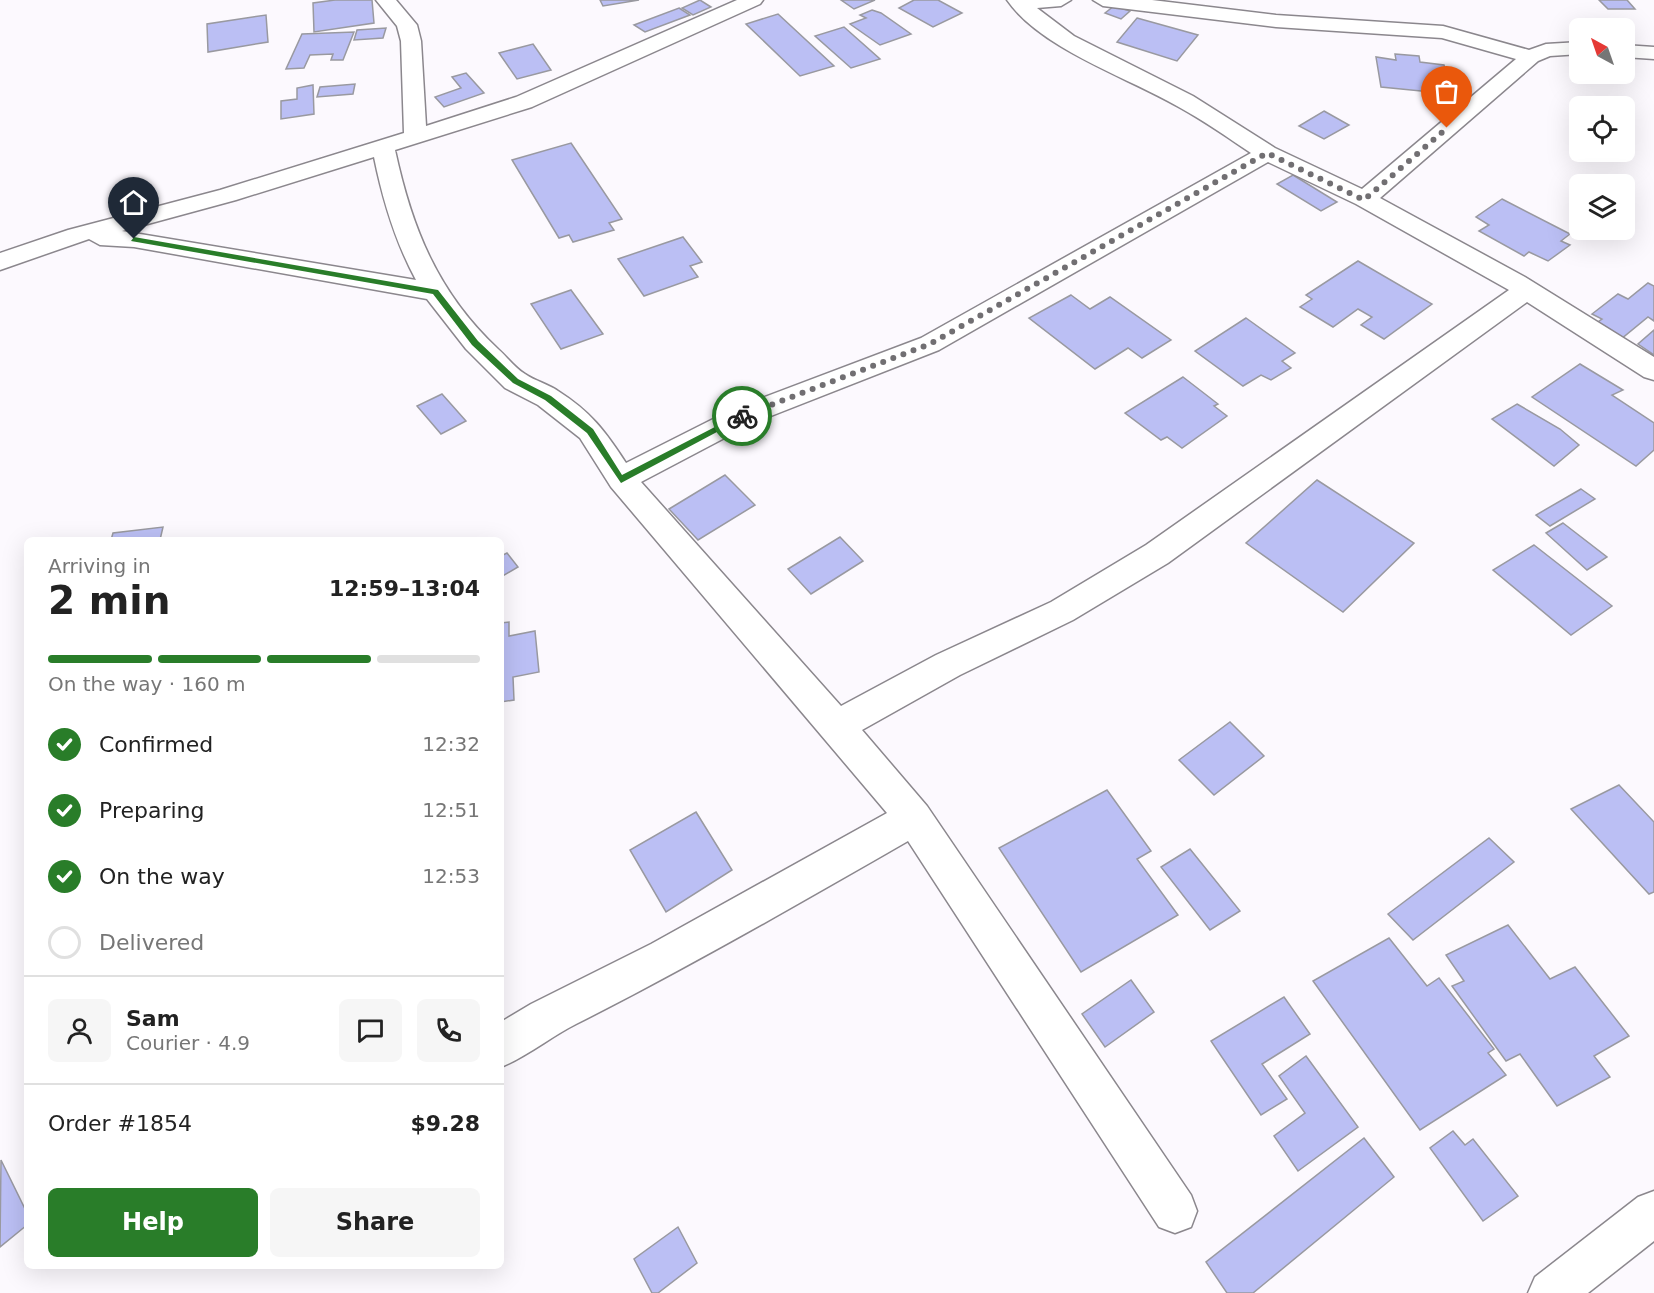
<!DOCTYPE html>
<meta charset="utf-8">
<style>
:root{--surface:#fff;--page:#f6f6f6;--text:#222;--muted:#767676;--line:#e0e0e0;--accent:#297d29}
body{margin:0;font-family:"DejaVu Sans",sans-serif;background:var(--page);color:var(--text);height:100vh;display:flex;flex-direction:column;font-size:22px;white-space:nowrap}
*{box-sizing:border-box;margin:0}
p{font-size:20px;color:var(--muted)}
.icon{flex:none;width:33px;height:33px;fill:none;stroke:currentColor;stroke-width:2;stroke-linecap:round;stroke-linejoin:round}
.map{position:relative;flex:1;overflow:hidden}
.drawer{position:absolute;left:24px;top:537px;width:480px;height:732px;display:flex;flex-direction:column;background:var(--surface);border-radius:9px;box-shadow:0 6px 24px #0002}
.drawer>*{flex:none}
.needle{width:39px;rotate:320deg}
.fabs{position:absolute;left:1569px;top:18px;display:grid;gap:12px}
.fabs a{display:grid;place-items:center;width:66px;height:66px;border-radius:9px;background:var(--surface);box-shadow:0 6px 24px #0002;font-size:30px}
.pin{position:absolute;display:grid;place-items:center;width:51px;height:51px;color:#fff;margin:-62px -26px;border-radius:50% 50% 50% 0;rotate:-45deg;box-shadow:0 0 6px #0007}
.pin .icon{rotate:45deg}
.courier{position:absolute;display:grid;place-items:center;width:60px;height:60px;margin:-30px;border:4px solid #297d29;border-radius:50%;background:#fff;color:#222;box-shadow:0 2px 8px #0007}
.overview em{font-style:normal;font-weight:600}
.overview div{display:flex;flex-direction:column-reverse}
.overview{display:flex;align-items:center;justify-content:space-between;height:102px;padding:0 24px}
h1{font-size:39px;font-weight:600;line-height:45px}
.bar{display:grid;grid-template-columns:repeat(4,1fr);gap:9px 6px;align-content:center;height:72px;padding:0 24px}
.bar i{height:8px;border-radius:4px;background:var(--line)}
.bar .active{background:var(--accent)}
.bar p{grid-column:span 4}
.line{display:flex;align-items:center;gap:15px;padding:0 24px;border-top:2px solid var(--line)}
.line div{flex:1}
.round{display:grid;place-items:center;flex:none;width:63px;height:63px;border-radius:9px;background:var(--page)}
ol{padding:0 24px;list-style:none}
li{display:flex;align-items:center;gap:18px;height:66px}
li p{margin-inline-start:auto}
li .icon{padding:6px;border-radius:50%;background:var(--accent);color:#fff;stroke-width:4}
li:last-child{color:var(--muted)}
li i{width:33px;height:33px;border:3px solid var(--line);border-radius:50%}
.button{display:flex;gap:12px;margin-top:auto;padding:12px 24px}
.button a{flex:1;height:69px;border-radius:9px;background:var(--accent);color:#fff;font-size:24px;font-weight:600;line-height:69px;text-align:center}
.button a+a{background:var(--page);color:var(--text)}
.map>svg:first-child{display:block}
</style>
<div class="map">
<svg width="1654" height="1293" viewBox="0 0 1654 1293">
<rect width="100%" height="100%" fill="#fcf9fe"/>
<g fill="#bbbff4" stroke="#9999a0" stroke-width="1.5">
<polygon points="335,0 372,0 374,23 314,32 313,3"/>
<polygon points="600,0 639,0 603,6"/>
<polygon points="700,0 711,7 693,15 682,8"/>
<polygon points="841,0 875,0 854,9"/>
<polygon points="914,0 938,0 962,13 933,27 899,8"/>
<polygon points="1599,0 1627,0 1635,9 1608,9"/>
<polygon points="1114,6 1130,11 1121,19 1105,13"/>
<polygon points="679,8 690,15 645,32 634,25"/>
<polygon points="872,10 881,13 911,34 880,45 850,24 866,18 860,15"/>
<polygon points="778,14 834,66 800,76 746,24"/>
<polygon points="266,15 268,42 208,52 207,24"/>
<polygon points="1137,18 1198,35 1177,61 1117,42"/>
<polygon points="844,27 880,59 851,68 815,36"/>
<polygon points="386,28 383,38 354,40 357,30"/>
<polygon points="354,32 343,60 331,60 333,54 310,55 304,68 286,69 302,34"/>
<polygon points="533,44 551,70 517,79 499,53"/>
<polygon points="1395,54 1419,56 1420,62 1444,65 1451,94 1381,87 1376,57 1396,60"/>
<polygon points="466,73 484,93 444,107 435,97 461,88 452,77"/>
<polygon points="355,84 353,94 317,97 320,87"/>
<polygon points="313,85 314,114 281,119 281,101 297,99 297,88"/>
<polygon points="1324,111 1349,125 1324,139 1299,126"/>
<polygon points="571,143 622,219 609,223 614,230 573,242 569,235 559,238 512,160"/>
<polygon points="1293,175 1337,202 1321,211 1277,184"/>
<polygon points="1502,199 1570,234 1561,241 1570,245 1548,261 1529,252 1524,256 1479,231 1489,225 1476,217"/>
<polygon points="683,237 702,262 690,266 698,277 644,296 618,259"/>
<polygon points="1358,261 1432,304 1384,339 1361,325 1372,317 1358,309 1333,327 1300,307 1312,299 1306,295"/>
<polygon points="1648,283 1654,286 1654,321 1648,317 1621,339 1595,324 1602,319 1592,314 1618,294 1628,299"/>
<polygon points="571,290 603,334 561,349 531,304"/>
<polygon points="1071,295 1090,309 1110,297 1171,340 1142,358 1128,348 1095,369 1029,318"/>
<polygon points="1246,318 1295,353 1282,361 1291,368 1271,380 1261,375 1243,386 1195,351"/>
<polygon points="1654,330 1654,355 1638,344"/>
<polygon points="1580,364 1623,390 1612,395 1654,423 1654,450 1636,466 1532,397"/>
<polygon points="1183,377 1218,404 1214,406 1227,416 1182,448 1167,437 1161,440 1125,413"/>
<polygon points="442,394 466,421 441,434 417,406"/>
<polygon points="1517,404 1560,429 1579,445 1554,466 1492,419"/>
<polygon points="725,475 755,505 698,540 669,509"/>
<polygon points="1317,480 1414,543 1343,612 1246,543"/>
<polygon points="1581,489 1595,499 1550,526 1536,515"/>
<polygon points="1563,523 1607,557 1587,570 1546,533"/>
<polygon points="163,527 160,540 111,540 113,533"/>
<polygon points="840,537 863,561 811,594 788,569"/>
<polygon points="1534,545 1612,606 1571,635 1493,570"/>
<polygon points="507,553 518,567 501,577 501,556"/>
<polygon points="509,622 509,636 535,631 539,672 513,677 514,700 501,702 501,623"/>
<polygon points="1230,722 1264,756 1214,795 1179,760"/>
<polygon points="1619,785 1654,822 1654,892 1649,894 1571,809"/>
<polygon points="1107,790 1151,851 1137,859 1178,915 1081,972 999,848"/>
<polygon points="696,812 732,870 666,912 630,850"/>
<polygon points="1489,838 1514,862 1413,940 1388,914"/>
<polygon points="1190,849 1240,911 1210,930 1161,867"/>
<polygon points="1508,925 1550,979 1575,967 1629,1036 1594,1056 1610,1077 1557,1106 1520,1054 1506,1061 1452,986 1464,981 1446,955"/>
<polygon points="1389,938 1427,986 1439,978 1494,1049 1488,1053 1506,1075 1420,1130 1313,981"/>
<polygon points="1131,980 1154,1012 1105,1047 1082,1014"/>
<polygon points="1284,997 1310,1034 1262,1064 1287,1099 1261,1115 1211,1041"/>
<polygon points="1306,1056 1358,1127 1298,1171 1274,1136 1305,1113 1279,1076"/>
<polygon points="1453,1131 1465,1145 1473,1139 1518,1196 1483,1221 1430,1148"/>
<polygon points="1364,1138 1394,1177 1253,1293 1227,1293 1206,1262"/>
<polygon points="1,1160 27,1213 27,1225 0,1247"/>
<polygon points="678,1227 697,1263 658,1293 652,1293 634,1259"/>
</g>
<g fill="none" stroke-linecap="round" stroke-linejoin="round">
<g stroke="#8b878d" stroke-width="3">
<g id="minor">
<path d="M376 0H396L417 25 421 41 426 126 516 97 737 0H763L760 4 532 107 395 150C412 229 438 293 498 349 507 357 515 368 525 374 535 381 548 384 558 391 591 412 605 431 626 463L733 409 921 338 1251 153C1227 137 1203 120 1177 106 1127 77 1041 49 1007 0H1071L1061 6 1037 8 1074 36 1193 96 1275 148 1362 189 1516 59 1442 38 1276 27 1103 6 1093 0H1152L1276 15 1443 26 1529 50 1546 44 1580 42V54L1550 56 1538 61 1380 198 1525 277 1654 357V380L1644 377 1527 302 1168 563 1073 620 960 675 862 730 927 806 1191 1195 1197 1211 1191 1227 1175 1233 1159 1227 908 841C798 904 689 967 576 1024 550 1037 528 1056 501 1067V1022L531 1004 651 944 887 813 611 487 580 438 538 405 505 388 466 349 427 299 134 247 100 245 89 239 0 270V253L68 230 220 190 404 133 401 41 397 26ZM374 157C383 201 395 241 416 280L122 231 236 200ZM1268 162 1356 204 1509 290 1146 545 1051 602 936 655 841 706 641 482 753 423 939 350Z"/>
<polygon points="1624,45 1654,47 1654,59 1624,57"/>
<polygon points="1654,1191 1654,1241 1588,1293 1528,1293 1535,1277 1638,1197"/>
</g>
</g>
<use href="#minor" fill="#fff" fill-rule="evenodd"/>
</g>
<polygon fill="#297d29" points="134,237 438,290 478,341 518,379 551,396 593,429 622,475 740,414 747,416 621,483 587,433 545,400 513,383 472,345 433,294 131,241"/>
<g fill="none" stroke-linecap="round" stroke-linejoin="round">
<polyline stroke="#716f72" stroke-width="6" stroke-dasharray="0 10.8" points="742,416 930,344 1267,153 1364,200 1447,128"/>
</g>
</svg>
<div class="fabs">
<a><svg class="needle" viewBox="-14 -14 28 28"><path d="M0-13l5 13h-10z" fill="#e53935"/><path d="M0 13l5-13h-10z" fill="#767676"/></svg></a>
<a><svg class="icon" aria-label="locate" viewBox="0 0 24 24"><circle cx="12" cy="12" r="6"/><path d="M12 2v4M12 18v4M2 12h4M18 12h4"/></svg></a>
<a><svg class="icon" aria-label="layers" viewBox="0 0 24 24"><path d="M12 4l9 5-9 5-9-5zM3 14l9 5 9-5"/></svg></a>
</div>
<div class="pin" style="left:1447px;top:128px;background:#ea580c"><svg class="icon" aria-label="bag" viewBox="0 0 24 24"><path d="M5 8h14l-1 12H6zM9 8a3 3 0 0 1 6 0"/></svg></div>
<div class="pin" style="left:134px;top:239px;background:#1f2937"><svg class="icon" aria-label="home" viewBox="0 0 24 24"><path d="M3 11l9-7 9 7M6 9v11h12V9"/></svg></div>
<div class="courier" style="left:742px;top:416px"><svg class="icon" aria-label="bike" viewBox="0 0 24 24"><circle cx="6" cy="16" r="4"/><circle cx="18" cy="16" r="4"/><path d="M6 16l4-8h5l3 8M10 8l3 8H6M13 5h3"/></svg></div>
<section class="drawer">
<div class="overview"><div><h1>2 min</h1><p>Arriving in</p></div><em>12:59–13:04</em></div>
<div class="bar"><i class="active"></i><i class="active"></i><i class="active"></i><i></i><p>On the way · 160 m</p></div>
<ol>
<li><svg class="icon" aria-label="check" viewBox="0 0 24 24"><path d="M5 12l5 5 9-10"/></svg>Confirmed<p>12:32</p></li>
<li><svg class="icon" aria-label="check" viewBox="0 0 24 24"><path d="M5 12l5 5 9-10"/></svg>Preparing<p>12:51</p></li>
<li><svg class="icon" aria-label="check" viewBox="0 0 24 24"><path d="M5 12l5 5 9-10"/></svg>On the way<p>12:53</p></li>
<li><i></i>Delivered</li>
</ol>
<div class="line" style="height:108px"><a class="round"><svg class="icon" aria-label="person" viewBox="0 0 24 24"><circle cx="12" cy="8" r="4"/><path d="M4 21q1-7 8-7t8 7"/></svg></a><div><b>Sam</b><p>Courier · 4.9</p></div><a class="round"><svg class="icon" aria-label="chat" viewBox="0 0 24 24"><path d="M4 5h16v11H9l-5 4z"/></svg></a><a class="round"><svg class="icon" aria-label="phone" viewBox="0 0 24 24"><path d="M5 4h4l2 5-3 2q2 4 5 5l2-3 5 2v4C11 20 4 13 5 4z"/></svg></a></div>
<div class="line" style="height:78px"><div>Order #1854</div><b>$9.28</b></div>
<div class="button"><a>Help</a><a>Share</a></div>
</section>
</div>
